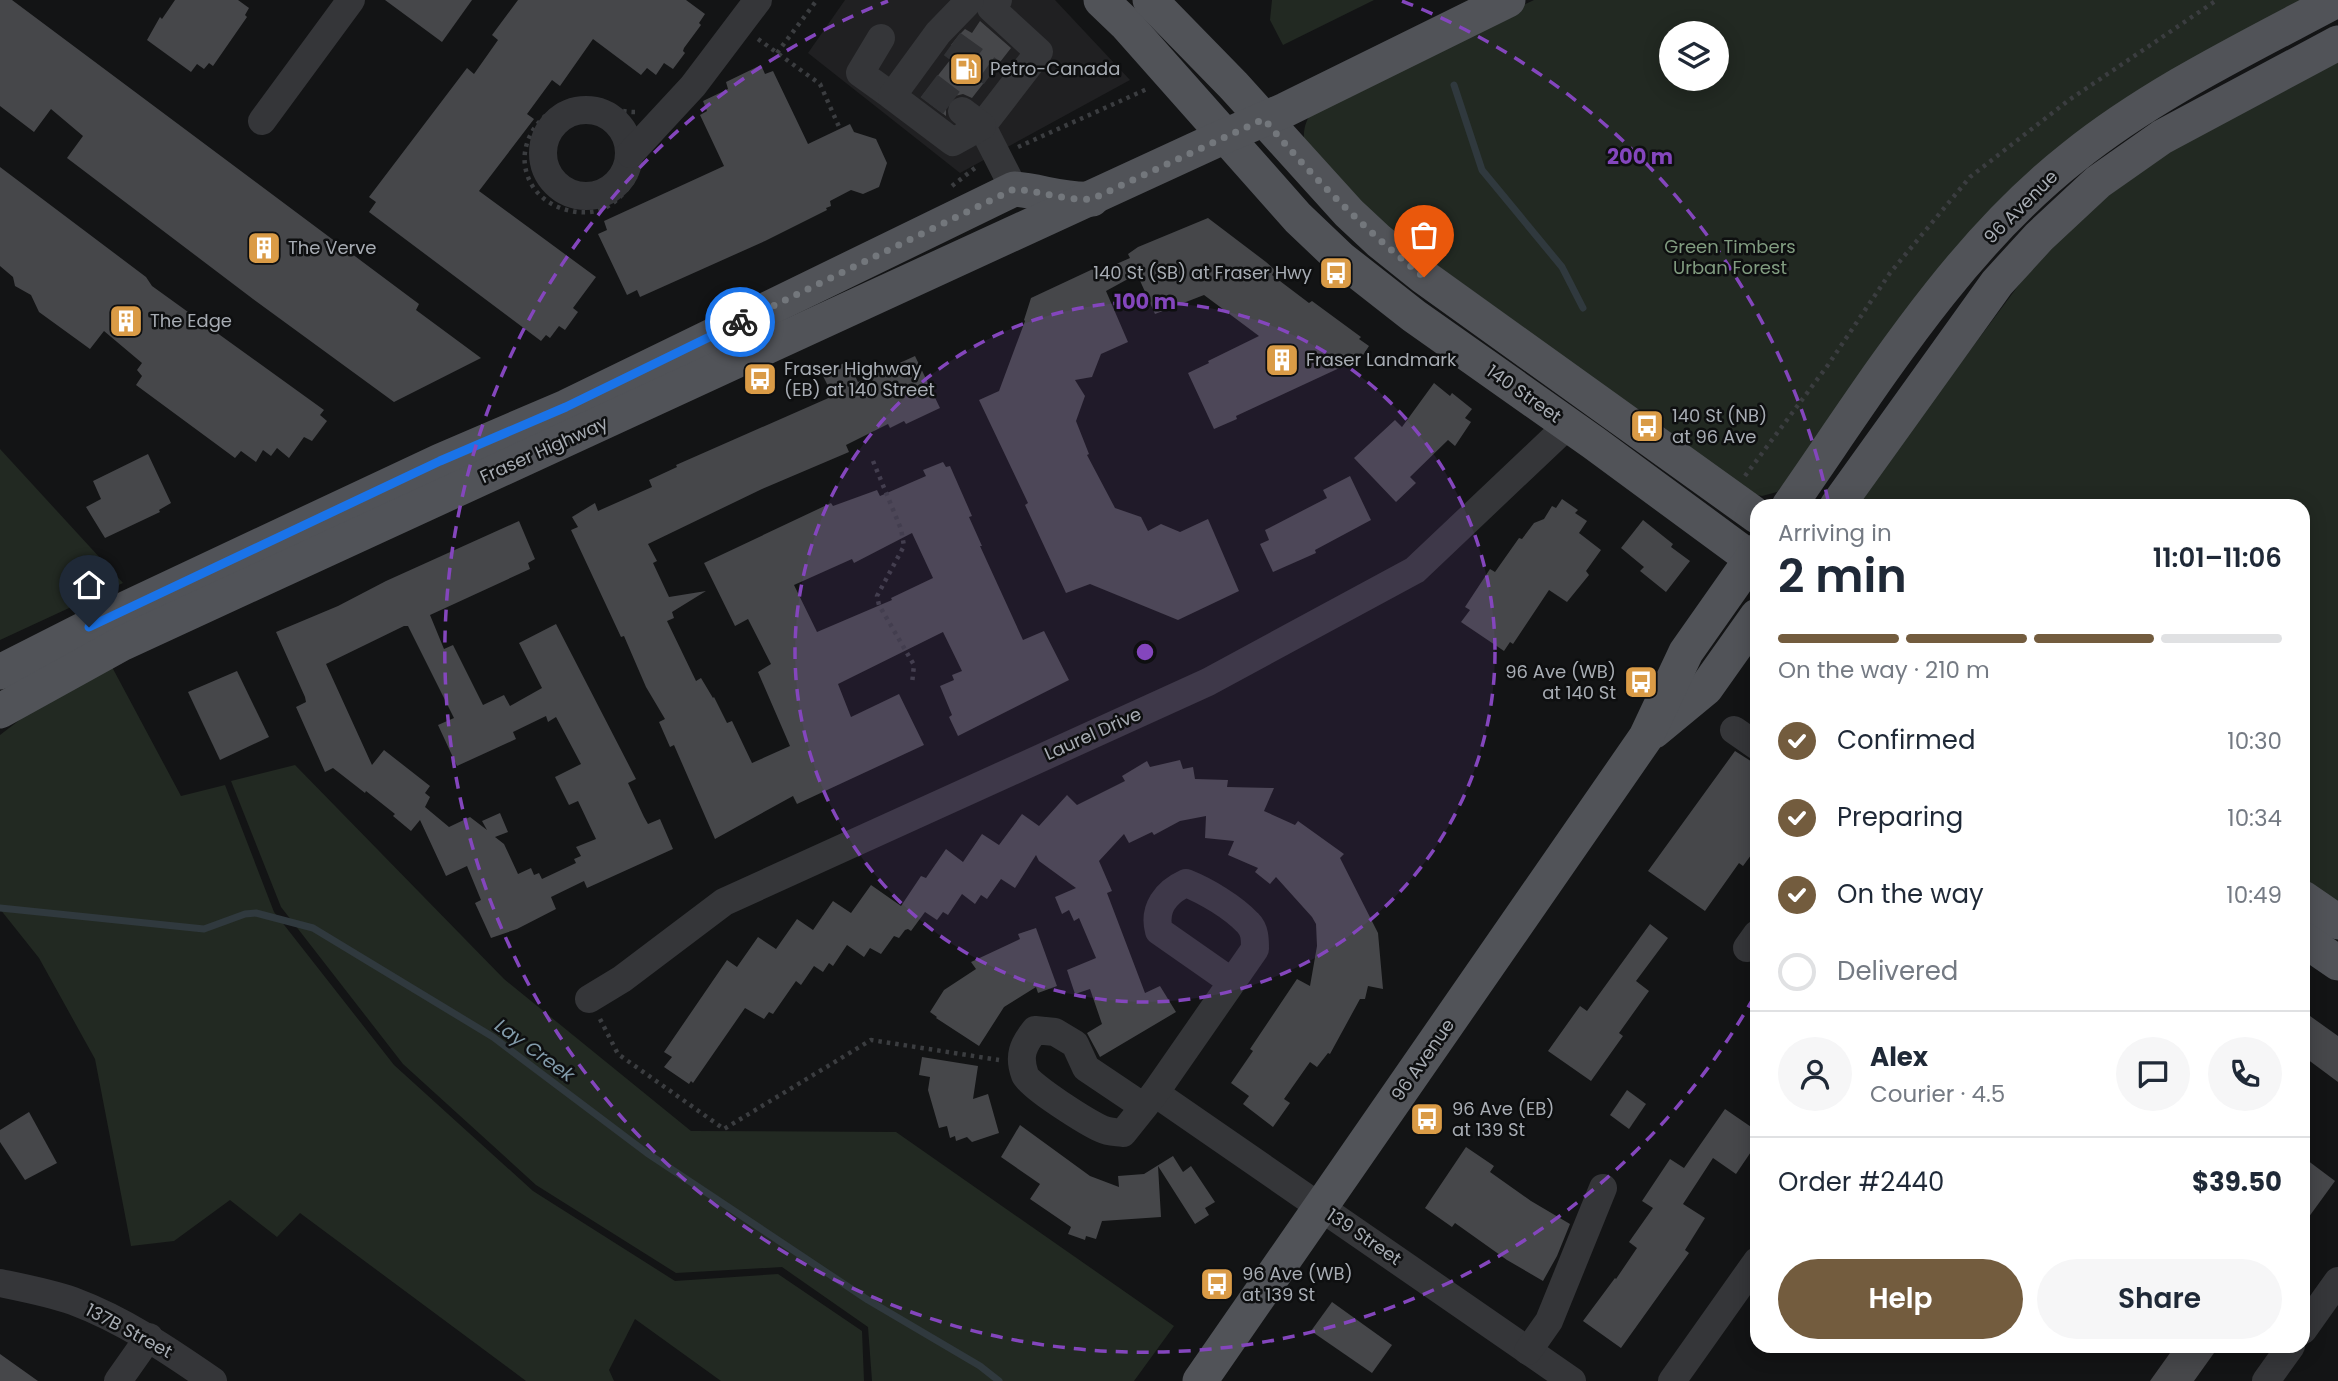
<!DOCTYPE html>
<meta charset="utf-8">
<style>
:root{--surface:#fff;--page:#f6f6f7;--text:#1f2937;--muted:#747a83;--line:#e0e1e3;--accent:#735c3e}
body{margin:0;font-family:Poppins,sans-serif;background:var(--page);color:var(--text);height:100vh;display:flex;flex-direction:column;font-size:26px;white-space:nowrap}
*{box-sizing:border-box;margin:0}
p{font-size:23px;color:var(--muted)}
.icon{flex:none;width:38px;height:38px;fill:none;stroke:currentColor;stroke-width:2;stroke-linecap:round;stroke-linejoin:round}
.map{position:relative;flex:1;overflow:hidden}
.details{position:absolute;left:1750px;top:499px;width:560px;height:854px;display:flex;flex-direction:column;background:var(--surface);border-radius:21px;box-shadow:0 4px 18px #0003}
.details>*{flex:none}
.controls{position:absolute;left:1659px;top:21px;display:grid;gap:14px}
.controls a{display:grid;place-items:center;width:70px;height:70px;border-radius:50%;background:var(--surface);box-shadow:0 4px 18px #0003;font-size:35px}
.pin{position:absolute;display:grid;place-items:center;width:60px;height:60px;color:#fff;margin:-72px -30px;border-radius:50% 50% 50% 0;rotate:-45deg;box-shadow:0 0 7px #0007}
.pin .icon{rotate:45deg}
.courier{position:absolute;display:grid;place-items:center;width:70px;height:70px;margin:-35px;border:5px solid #1a73e8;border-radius:50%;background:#fff;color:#222;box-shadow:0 2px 9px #0007}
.headline em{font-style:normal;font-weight:600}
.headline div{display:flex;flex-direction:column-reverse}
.headline{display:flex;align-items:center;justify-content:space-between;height:119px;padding:0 28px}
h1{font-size:46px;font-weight:600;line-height:52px}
.bar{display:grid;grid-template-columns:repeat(4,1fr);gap:10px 7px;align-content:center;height:84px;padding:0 28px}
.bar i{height:9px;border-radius:5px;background:var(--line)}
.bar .selected{background:var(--accent)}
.bar p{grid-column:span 4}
.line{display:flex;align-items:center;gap:18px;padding:0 28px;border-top:2px solid var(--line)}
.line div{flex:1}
.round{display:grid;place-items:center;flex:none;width:74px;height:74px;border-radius:37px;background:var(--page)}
ol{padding:0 28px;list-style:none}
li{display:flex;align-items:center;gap:21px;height:77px}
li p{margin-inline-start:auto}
li .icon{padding:7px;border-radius:50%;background:var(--accent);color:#fff;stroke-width:4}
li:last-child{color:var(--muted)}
li i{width:38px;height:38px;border:4px solid var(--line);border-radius:50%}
.button{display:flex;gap:14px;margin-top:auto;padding:14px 28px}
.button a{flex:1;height:80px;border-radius:42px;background:var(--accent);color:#fff;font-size:28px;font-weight:600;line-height:80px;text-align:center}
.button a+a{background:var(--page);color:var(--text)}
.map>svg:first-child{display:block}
</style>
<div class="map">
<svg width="2338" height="1381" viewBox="0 0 2338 1381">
<rect width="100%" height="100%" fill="#131415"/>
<polygon fill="#202022" points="845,0 1055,0 1130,80 960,173 808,53"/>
<g fill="#222922" fill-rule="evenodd">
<polygon points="1272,0 1374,0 1283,45 1270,20"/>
<path d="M1534 0H2309L2103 116 1777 492 1762 496 1753 494 1390 231 1304 141C1303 120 1311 111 1327 99ZM1671 33H1717V79H1671Z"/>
<polygon points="2338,61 2338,904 2303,879 2303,506 1854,506 2021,282 2046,252 2108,196 2175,148"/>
<polygon points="0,449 123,583 0,640"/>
<polygon points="112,667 181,796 225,785 274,912 394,1065 533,1191 675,1281 778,1274 862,1331 864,1381 721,1381 635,1319 609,1370 614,1381 526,1381 300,1213 277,1237 230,1200 174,1241 131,1246 95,1059 39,958 0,909 0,735 26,715"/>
<polygon points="295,765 504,979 691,1131 896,1132 1174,1326 1134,1381 872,1381 868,1327 782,1267 676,1273 536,1185 403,1064 281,907 231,781"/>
</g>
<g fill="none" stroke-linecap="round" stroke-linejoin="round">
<g stroke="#30393e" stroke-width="7">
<polyline points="1454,85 1482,170 1562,267 1583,308"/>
<polyline points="0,908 204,929 245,914 256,913 313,928 493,1037 647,1153 868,1300 980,1366 999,1381"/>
</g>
</g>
<g fill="#46474a" fill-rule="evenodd">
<polygon points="0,0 12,0 419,304 416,310 481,358 394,402 253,299 67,158 83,136 51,109 34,132 0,106"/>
<polygon points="175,0 238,0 249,8 245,15 247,17 213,66 209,63 204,69 197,64 191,72 147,40 160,17 162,19"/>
<polygon points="385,0 472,0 442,42"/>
<polygon points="518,0 686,0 705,14 699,23 701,25 684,48 683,51 685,53 673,69 664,63 656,75 647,68 641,75 593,39 560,86 552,80 527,114 534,119 479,191 596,277 573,308 578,312 565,330 559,326 550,338 546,335 541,341 369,212 376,202 369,197 467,68 474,74 498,40 492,35"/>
<polygon points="980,21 1011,48 972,98 963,94 955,96 949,101 946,108 946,116 921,97 958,50 951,45 959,35 965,29 972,33"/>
<polygon points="761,65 765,74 773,71 808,144 850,124 854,132 876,139 887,163 879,187 863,194 851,190 830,201 831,206 826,208 827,210 765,241 640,297 637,290 627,295 598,234 607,230 604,221 724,166 700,115 707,111 703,101 728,89 726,82"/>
<polygon points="0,167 146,277 152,286 324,410 320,415 327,421 312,441 304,437 289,458 277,448 271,456 263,450 256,462 241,451 235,458 136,385 142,376 137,370 142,363 104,331 90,349 39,312 31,295 15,286 13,277 0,266"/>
<polygon points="1208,218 1266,262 1275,270 1272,275 1309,303 1312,301 1361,337 1359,339 1369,346 1361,358 1236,416 1237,419 1214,429 1188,373 1209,363 1208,361 1259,336 1204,295 1155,314 1137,274 1106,291 1128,342 1101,354 1092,377 1075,380 1085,396 1076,421 1089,454 1087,455 1115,508 1141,517 1148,531 1161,524 1180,532 1208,519 1239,591 1178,620 1090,584 1066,593 1025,505 1028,503 979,400 999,391 1025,321 1024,320 1031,298 1093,269 1096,273 1130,258 1128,254 1138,247"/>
<path d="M915 356 940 408 906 424 904 421 890 428 888 424 846 445 849 452 762 489 648 544 657 561 653 563 669 597 706 591 672 612 674 618 667 621 696 681 701 678 713 698 714 697 727 723 732 721 752 763 790 746 758 672 771 664 748 619 735 626 704 563 831 503 833 506 877 490 880 496 926 476 923 470 943 462 946 467 950 466 972 516 969 517 982 546H980L1023 640 1044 631 1069 680 958 736 949 717 952 715 940 686 954 680 952 675 962 671 943 632 838 684 851 717 899 694 924 745 797 804 793 796 715 839 674 745 670 747 659 722 665 719 646 687 624 636 621 637 571 530 578 527 572 517 595 503 598 511 652 487 649 480 677 467 676 465 833 396 822 374 848 361 858 382ZM912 533 933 578 891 598 892 600 817 632 794 585 852 559 854 563Z"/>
<polygon points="1434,383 1450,396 1452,393 1472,409 1465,418 1471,422 1455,446 1448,440 1410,477 1416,483 1396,502 1354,458 1395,420 1402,427"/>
<polygon points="148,454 171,503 159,510 160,512 105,538 86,507 101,499 93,481"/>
<polygon points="1350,476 1371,520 1315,550 1316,553 1273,572 1260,544 1269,540 1265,530 1327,498 1323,490"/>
<polygon points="1562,499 1578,510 1575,513 1587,521 1579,533 1601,550 1586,571 1589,575 1567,602 1549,590 1513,644 1510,642 1504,651 1461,622 1470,610 1465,607 1490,569 1495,572 1519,538 1522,539 1534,523 1544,519 1552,506 1556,508"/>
<polygon points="1643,520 1673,544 1671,547 1690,561 1666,592 1640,571 1644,567 1621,548"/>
<path d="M519 521 535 559 528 563 530 569 430 615 444 649 453 645 483 705 504 695 510 706 542 688 519 643 556 624 636 779 628 783 644 817 648 824 660 819 673 849 587 888 584 881 551 897 556 909 517 929 491 938 475 903 481 900 467 866 446 876 420 820 411 831 393 816 395 814 366 791 365 793 333 768 325 772 296 707 306 702 305 697 276 632 338 606 386 581ZM404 626H408L454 718 438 725 457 766 516 739 513 732 546 716 548 722 556 717 581 764 555 777 569 805 578 801 596 839 576 847 581 856 574 859 576 863 542 879 539 873 534 875 531 868 518 874 504 844 495 837 508 832 500 813 482 821 487 830 470 817 449 827 425 807 430 797 425 793 430 786 384 750 372 765 326 664Z"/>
<polygon points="237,671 269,737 220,760 188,692"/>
<polygon points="1735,751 1757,765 1757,847 1743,866 1739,863 1705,911 1648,871"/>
<polygon points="1180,760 1183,769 1193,767 1195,779 1228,780 1227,787 1274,788 1264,811 1295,825 1298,821 1344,854 1340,858 1378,933 1383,989 1368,986 1365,999 1360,999 1330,1054 1328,1053 1317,1067 1310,1062 1284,1099 1290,1103 1273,1127 1243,1104 1249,1096 1231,1083 1253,1051 1250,1049 1297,979 1310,986 1317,946 1316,924 1312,917 1276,877 1270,884 1255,872 1258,868 1228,855 1234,841 1205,838 1206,816 1180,821 1154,835 1152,832 1129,843 1124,834 1099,861 1112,891 1107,893 1145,993 1160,986 1176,1012 1100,1057 1087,1033 1102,1024 1090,989 1075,994 1067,970 1096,958 1079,918 1074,921 1069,910 1062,914 1055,897 1076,888 1039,861 1036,855 1015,888 1001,879 987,899 981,895 975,904 962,894 948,915 943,912 937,920 925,912 911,931 908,929 905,930 899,938 894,936 881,954 870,948 864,957 847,945 833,966 829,963 823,972 814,966 801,985 796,981 773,1014 769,1012 764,1019 745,1008 693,1083 691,1081 689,1084 664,1067 672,1057 664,1052 727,960 737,967 758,937 776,949 797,919 813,930 833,901 851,913 871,885 901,906 921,876 926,878 946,849 963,862 982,834 999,845 1022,814 1039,826 1067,795 1077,805 1125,781 1122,776 1147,761 1150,767"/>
<polygon points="1650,924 1668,938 1636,981 1649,991 1619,1033 1623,1036 1591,1081 1548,1051 1580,1006 1587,1011"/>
<polygon points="1036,928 1057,986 1038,993 1036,987 1004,1007 979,1046 936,1018 937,1017 930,1012 944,990 976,969 971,962 1020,939 1018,934"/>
<polygon points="2303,1011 2338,1036 2338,1082 2303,1056"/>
<polygon points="922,1057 978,1066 973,1099 988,1094 999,1133 972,1142 967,1137 956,1141 955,1136 950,1138 947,1126 939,1128 928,1090 930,1077 919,1075"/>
<polygon points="1627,1090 1646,1104 1629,1129 1610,1115"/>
<polygon points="1725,1109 1757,1131 1757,1143 1736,1174 1713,1158 1683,1204 1705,1218 1685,1250 1689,1253 1621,1348 1583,1321 1615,1278 1616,1279 1637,1248 1629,1242 1653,1208 1642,1201 1670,1159 1684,1168"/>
<polygon points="29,1112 57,1163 25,1180 0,1142 0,1130"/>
<polygon points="1020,1125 1090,1176 1119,1187 1118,1176 1144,1174 1173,1156 1183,1172 1191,1166 1215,1202 1205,1208 1209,1215 1195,1224 1158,1166 1161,1217 1102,1221 1096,1239 1086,1236 1085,1240 1068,1234 1071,1227 1030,1199 1040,1184 1001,1157"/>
<polygon points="1466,1147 1494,1166 1490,1172 1531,1201 1570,1224 1557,1256 1543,1281 1507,1260 1455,1223 1452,1227 1425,1208"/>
<polygon points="2303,1157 2335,1181 2303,1225"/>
<polygon points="1332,1302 1392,1345 1372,1373 1311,1331"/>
<polygon points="2175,1346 2219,1346 2194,1381 2150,1381"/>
<polygon points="0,1354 38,1381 0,1381"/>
</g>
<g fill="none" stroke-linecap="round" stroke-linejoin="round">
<g stroke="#313235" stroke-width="28" stroke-dasharray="28 14" stroke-linecap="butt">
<polyline points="952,44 992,73"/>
<polyline points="929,86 962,111"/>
</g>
<g stroke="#3b3d40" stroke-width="4.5" stroke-dasharray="3.5 5" stroke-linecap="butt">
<polyline points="758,39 820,84 840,129"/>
<polyline points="777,53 817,0"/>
<path d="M635 112C611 112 590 97 566 104 537 114 516 146 528 177 539 208 584 222 610 205 621 198 629 187 636 177"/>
<polyline points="1018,147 1147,89"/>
<polyline points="952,186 975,168"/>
<polyline points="873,461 901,529 904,546 877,596 879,605 914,665 912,684"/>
<polyline points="1745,476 1828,365 1890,273 1970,177 2069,100 2217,0"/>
<polyline points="600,1019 618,1054 724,1129 871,1040 999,1060"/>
</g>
<g stroke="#353639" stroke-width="28">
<polyline points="998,0 991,8 1039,52 982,126 1014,189"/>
<polyline points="881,38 860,73 892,96"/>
<circle cx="586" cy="153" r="43"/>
<polyline points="962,111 982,126 953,142 892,96 938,33 970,0"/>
<polyline points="262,121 351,0"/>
<polyline points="630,154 693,86 758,0"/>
<polyline points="1734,730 1757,746"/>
<polyline points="1747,948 1757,934"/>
<polyline points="589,999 622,979 724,902 1208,682 1415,570 1568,425"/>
<polyline points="1155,1093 1572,1381"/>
<path d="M1144 1107 1086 1068 1075 1044 1055 1032 1035 1030C1023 1045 1018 1056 1025 1075 1029 1086 1088 1123 1102 1129 1108 1132 1116 1132 1123 1133L1155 1093 1255 949C1255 939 1255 930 1248 923 1233 907 1206 891 1186 883 1166 892 1153 909 1159 931L1232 982"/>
<path d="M0 1283C24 1288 50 1293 73 1301 124 1320 168 1350 213 1381"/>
<polyline points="2303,1330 2338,1281"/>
<polyline points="1528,1351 1549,1321 1603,1188"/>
<polyline points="118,1381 149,1337"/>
<polyline points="1672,1381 1757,1261"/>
<polyline points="2266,1381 2291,1346"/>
</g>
<g stroke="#515358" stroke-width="35">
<polyline points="1101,0 1125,23 1298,218 1340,258 1414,316 1594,443 1757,563"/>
<polyline points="1150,0 1234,86 1349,213 1379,241 1424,277 1757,516"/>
<path d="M1789 506C1874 384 1955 250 2073 157 2153 93 2247 48 2337 0"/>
<polyline points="1837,506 1997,283 2039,237 2098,182 2162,137 2338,43"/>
<path d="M0 672 112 615 440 461 566 407 1014 189C1041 191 1065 201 1092 199"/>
<polyline points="0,711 123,643 1225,136 1285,110 1508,0"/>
<polyline points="1654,731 1706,688 1757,616"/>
<polyline points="2303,898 2338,922"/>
<polyline points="2303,939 2338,963"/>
<polyline points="1200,1381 1646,737 1686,652 1757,551"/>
</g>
</g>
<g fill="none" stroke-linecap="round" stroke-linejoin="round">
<path stroke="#73777c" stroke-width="7" stroke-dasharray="0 12.6" d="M740 322 1014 189C1041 191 1065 201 1092 199L1264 119C1312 177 1365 230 1424 277"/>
<polyline stroke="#1a73e8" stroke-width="9" points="89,627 440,461 566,407 740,322"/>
</g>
<circle cx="1145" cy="652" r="350" fill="#8446bd" fill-opacity=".12"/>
<g fill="none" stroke="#8446bd" stroke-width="3.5" stroke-dasharray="12 9">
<circle cx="1145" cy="652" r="350"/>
<path d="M1754 997A700 700 0 1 1 888 1M1402 1A700 700 0 0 1 1828 500"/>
</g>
<defs>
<g id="fuel-square" transform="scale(1.75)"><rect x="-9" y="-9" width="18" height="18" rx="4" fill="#da9b46" stroke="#0e0f10"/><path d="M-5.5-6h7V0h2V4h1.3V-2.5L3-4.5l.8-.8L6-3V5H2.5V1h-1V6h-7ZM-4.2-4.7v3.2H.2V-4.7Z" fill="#fff"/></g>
<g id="building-square" transform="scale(1.75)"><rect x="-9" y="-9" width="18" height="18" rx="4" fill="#da9b46" stroke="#0e0f10"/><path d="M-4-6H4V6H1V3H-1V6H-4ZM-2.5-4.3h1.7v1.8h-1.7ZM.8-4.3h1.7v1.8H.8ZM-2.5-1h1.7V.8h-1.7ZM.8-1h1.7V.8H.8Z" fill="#fff"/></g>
<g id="bus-square" transform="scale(1.75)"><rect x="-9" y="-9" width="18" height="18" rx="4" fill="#da9b46" stroke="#0e0f10"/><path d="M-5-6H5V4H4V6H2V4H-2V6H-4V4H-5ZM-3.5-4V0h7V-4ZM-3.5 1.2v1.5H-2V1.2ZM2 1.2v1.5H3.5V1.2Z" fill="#fff"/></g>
</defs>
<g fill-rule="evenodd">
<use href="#fuel-square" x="966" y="69"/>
<use href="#building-square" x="264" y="248"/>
<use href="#bus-square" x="1336" y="273"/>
<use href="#building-square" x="126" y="321"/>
<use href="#building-square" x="1282" y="360"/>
<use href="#bus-square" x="760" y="379"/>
<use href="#bus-square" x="1647" y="426"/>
<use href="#bus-square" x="1641" y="682"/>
<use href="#bus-square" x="1427" y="1119"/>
<use href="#bus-square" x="1217" y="1284"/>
</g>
<g text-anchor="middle" stroke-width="5" stroke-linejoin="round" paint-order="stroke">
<g font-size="18" fill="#a7acb3" stroke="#0e0f10" text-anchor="start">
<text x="990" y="75">Petro-Canada</text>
<text x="288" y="254">The Verve</text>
<text x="1312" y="279" text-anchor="end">140 St (SB) at Fraser Hwy</text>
<text x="150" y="327">The Edge</text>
<text x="1306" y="366">Fraser Landmark</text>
<text x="784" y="375">Fraser Highway<tspan x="784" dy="21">(EB) at 140 Street</tspan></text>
<text x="1672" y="422">140 St (NB)<tspan x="1672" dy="21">at 96 Ave</tspan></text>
<text x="1616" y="678" text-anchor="end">96 Ave (WB)<tspan x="1616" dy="21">at 140 St</tspan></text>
<text x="1452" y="1115">96 Ave (EB)<tspan x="1452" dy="21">at 139 St</tspan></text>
<text x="1242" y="1280">96 Ave (WB)<tspan x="1242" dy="21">at 139 St</tspan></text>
</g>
<g font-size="18" fill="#a7acb3" stroke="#0e0f10">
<text transform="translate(2021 207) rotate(-45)" y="6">96 Avenue</text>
<text transform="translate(1524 394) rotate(35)" y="6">140 Street</text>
<text transform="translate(544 450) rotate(-24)" y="6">Fraser Highway</text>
<text transform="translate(1093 734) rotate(-24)" y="6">Laurel Drive</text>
<text transform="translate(1423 1060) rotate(-55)" y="6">96 Avenue</text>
<text transform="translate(1364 1237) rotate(34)" y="6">139 Street</text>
<text transform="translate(129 1331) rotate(28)" y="6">137B Street</text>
</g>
<g font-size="18" fill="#819c80" stroke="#0e0f10">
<text x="1730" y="253">Green Timbers<tspan x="1730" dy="21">Urban Forest</tspan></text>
</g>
<g font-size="19" font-style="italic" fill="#829baa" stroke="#0e0f10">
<text transform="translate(535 1050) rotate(36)" y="7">Lay Creek</text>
</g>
</g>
<circle cx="1145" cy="652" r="10" fill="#8446bd" stroke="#0e0f10" stroke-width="3.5"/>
<g font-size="21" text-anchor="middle" font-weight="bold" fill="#8446bd" stroke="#0e0f10" stroke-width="5" stroke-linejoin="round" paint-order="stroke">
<text x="1640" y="164">200 m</text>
<text x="1145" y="309">100 m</text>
</g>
</svg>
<div class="controls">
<a><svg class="icon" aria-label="layers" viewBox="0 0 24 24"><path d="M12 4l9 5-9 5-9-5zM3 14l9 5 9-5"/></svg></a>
</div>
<div class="pin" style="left:1424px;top:277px;background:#ea580c"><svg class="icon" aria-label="bag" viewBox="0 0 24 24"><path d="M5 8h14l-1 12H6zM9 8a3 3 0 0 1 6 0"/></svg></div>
<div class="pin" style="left:89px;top:627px;background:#1f2937"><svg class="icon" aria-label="home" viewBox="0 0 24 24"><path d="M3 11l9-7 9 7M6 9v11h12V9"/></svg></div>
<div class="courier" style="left:740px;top:322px"><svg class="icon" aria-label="bike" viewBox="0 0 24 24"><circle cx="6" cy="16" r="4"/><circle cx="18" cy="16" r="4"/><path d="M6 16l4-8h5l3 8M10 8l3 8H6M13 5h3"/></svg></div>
<section class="details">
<div class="headline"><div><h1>2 min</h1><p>Arriving in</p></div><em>11:01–11:06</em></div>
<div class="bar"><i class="selected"></i><i class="selected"></i><i class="selected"></i><i></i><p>On the way · 210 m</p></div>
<ol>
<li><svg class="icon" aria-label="check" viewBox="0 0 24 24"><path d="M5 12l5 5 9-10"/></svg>Confirmed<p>10:30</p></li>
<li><svg class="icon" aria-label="check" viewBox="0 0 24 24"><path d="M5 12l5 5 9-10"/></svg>Preparing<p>10:34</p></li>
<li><svg class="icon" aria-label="check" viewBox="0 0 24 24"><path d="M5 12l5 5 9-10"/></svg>On the way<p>10:49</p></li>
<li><i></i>Delivered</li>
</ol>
<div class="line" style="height:126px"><a class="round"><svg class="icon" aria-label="person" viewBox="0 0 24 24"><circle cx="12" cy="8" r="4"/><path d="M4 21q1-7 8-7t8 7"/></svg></a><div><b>Alex</b><p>Courier · 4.5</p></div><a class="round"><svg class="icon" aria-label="chat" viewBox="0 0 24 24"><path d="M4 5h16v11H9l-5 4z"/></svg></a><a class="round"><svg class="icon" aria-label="phone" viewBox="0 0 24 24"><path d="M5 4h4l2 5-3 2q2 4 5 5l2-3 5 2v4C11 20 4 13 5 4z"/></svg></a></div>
<div class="line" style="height:91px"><div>Order #2440</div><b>$39.50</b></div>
<div class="button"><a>Help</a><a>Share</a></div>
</section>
</div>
